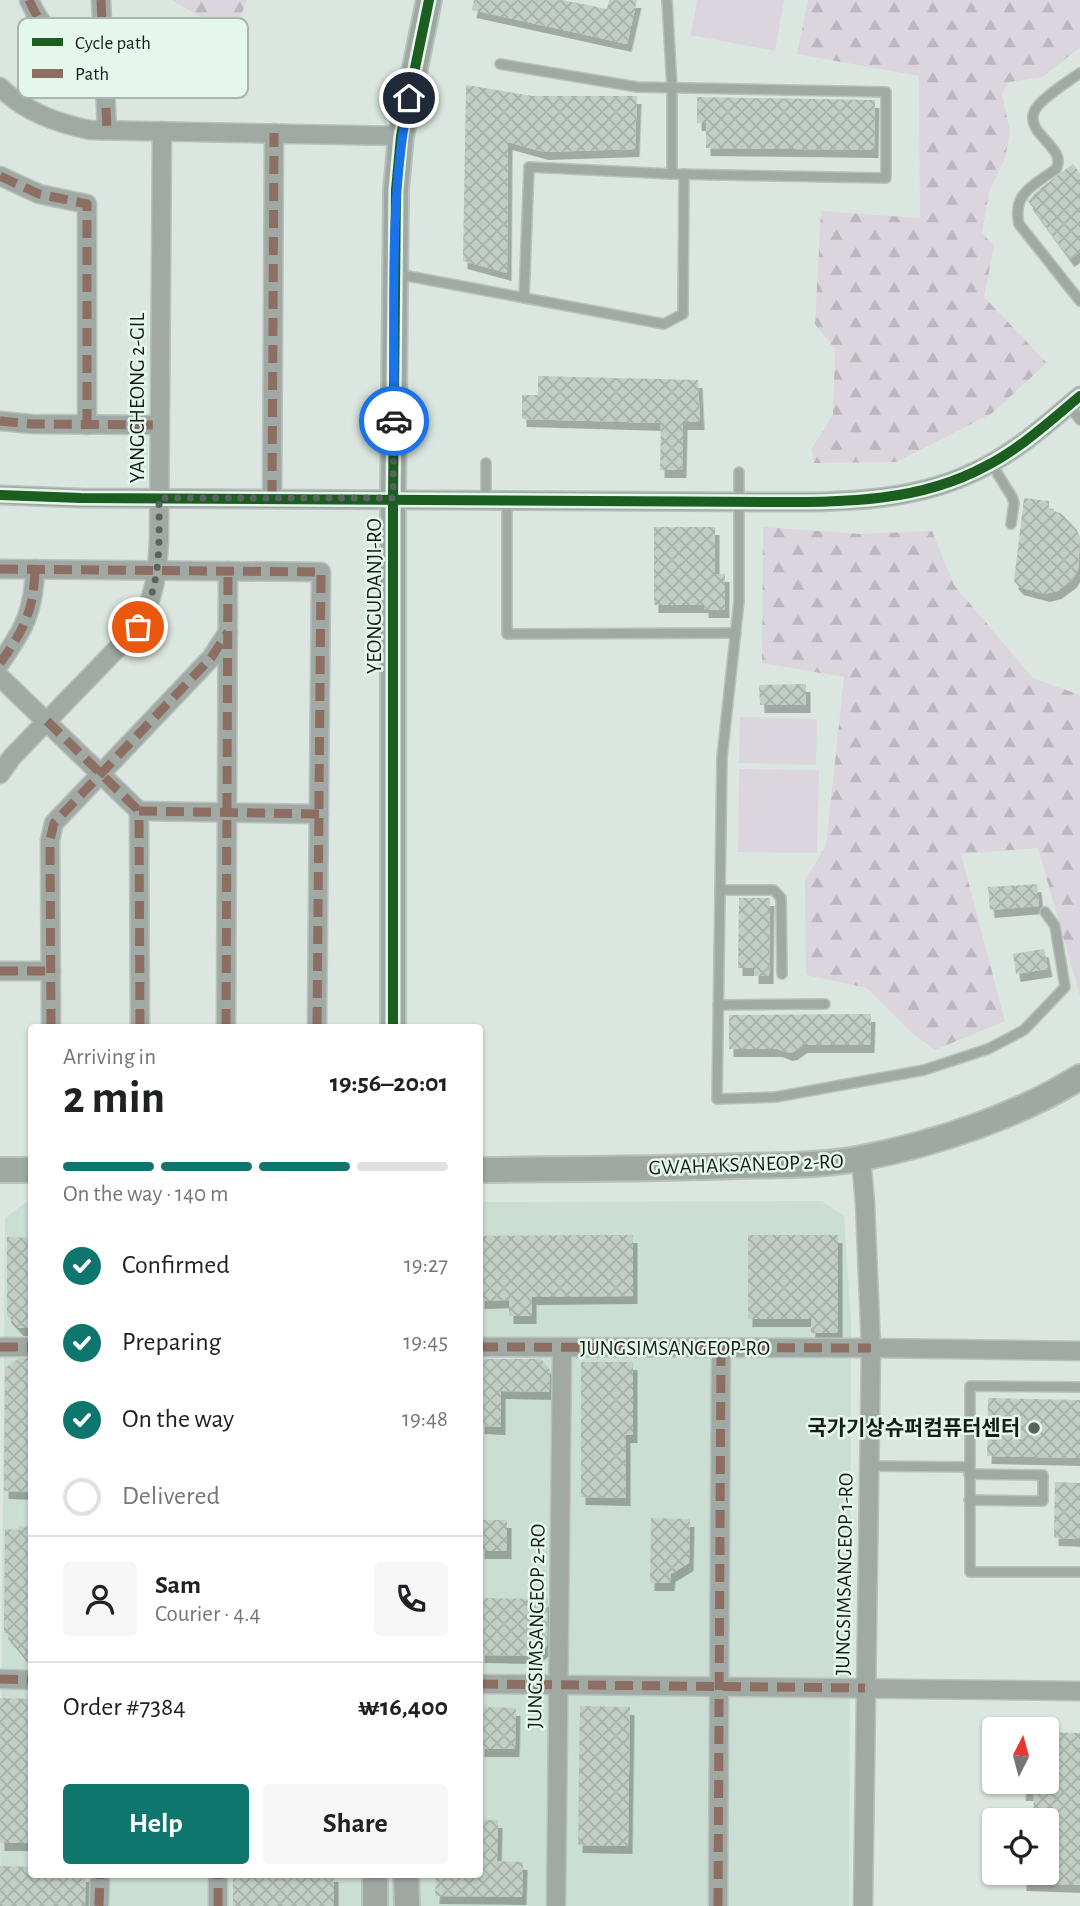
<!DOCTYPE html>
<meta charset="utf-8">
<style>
:root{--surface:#fff;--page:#f6f6f6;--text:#202124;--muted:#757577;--line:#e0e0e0;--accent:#0f766e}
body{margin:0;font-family:"Alegreya Sans","Noto Sans KR",sans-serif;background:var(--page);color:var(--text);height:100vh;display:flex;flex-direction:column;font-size:26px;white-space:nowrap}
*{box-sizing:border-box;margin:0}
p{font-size:23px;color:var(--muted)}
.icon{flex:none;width:38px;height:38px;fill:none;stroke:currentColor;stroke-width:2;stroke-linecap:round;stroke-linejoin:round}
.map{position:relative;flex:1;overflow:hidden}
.panel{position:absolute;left:28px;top:1024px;width:455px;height:854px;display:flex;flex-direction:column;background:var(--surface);border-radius:7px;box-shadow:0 2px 5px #0004}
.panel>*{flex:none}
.needle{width:46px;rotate:6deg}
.fabs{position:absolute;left:982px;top:1717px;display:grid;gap:14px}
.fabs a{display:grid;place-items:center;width:77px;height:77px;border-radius:7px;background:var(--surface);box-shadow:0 2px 5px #0004;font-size:35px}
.pin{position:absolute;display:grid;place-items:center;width:60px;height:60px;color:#fff;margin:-30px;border:4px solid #fff;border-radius:50%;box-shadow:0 2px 7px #0007}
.courier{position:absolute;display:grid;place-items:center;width:70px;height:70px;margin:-35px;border:5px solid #1a73e8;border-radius:50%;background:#fff;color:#222;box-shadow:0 2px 9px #0007}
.head em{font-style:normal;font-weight:700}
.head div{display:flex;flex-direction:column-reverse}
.head{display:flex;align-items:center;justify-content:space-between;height:119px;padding:0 35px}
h1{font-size:46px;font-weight:700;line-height:52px}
.bar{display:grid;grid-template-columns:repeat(4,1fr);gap:10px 7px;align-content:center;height:84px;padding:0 35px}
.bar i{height:9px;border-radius:5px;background:var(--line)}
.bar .on{background:var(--accent)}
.bar p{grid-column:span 4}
.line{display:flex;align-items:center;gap:18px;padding:0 35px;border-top:2px solid var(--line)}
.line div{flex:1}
.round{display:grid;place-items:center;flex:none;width:74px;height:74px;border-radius:7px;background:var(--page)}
ol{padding:0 35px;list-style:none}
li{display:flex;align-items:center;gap:21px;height:77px}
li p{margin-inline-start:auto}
li .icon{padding:7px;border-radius:50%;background:var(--accent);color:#fff;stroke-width:4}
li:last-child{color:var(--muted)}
li i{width:38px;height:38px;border:4px solid var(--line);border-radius:50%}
.action{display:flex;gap:14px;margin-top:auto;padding:14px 35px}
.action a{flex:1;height:80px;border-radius:7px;background:var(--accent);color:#fff;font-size:28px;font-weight:700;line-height:80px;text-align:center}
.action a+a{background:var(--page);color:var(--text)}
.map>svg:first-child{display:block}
</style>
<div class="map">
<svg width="1080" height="1906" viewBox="0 0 1080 1906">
<defs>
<pattern id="forest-firs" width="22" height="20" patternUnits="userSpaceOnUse" patternTransform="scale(1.75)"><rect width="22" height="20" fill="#dbd6dd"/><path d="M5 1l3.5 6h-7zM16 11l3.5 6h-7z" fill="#bbb7bd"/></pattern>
<pattern id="building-cross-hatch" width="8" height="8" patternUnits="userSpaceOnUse" patternTransform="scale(1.75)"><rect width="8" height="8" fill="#c1cdc5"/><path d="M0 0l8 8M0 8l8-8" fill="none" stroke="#a5b0a9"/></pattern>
<filter id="shadow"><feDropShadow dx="4.5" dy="8" stdDeviation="0" flood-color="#0004"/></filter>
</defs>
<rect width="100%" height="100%" fill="#dce6e0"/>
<polygon fill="#cbded3" points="822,1201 844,1216 851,1323 849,1906 0,1906 5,1218 25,1203 31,1203 32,1874 480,1874 480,1202"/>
<g fill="url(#forest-firs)">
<polygon points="172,0 247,0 233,36"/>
<polygon points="808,0 1080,0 1080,47 1043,77 1009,82 1002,94 1010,131 1005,158 989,192 982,233 994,246 984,297 1047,363 991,414 896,462 814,463 812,448 833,415 835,349 815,324 821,211 920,218 919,76 797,54"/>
<polygon points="763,527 861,534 932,531 954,585 1033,678 1080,695 1080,996 1038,848 961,854 1005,1021 935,1050 911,1032 867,988 806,975 805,880 826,846 844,677 762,663"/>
</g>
<g fill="#dbd6dd">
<polygon points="697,0 784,0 775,51 691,35"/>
<polygon points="740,717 817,719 816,765 739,763"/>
<polygon points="739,769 819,770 817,853 738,852"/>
</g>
<g fill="url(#building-cross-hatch)" filter="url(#shadow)">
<polygon points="474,0 562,0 607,9 609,0 637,0 627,44 472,10"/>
<polygon points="466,85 532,96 637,96 635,149 544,152 508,142 507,273 463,261"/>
<polygon points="697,97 875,100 874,150 706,148 706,123 697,123"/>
<polygon points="1073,164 1080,173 1080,252 1070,259 1028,201 1037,191"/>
<polygon points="538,376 698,380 700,422 683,422 682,470 660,470 661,423 522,419 522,395 538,395"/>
<polygon points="1024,498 1049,501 1049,509 1062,514 1077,530 1080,538 1078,570 1072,580 1057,591 1045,594 1019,587 1014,581"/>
<polygon points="654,527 715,527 715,574 725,574 725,610 704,610 704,605 654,605"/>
<polygon points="806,684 806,705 760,705 759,685"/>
<polygon points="1037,884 1039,906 990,910 988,887"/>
<polygon points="739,898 770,898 769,976 754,976 754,968 738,968"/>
<polygon points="1044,949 1048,969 1016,974 1013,954"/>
<polygon points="871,1014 870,1045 803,1045 793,1052 788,1053 778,1049 729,1049 729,1015"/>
<polygon points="583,1235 633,1235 633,1296 532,1297 532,1316 509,1316 509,1300 480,1301 480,1236"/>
<polygon points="748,1235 838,1235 838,1333 811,1333 811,1319 748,1319"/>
<polygon points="7,1237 32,1238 32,1328 19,1328 7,1315"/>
<polygon points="19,1358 32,1358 32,1492 4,1491 5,1368"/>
<polygon points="480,1359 541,1359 550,1370 549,1392 501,1391 501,1427 480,1426"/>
<polygon points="581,1362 633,1362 633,1435 626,1435 626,1498 581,1497"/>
<polygon points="988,1398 1080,1400 1080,1458 987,1456"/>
<polygon points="1055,1482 1080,1483 1080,1539 1054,1538"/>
<polygon points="651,1518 690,1519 689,1563 671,1574 670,1583 650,1583"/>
<rect x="480" y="1520" width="27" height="31"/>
<polygon points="19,1526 32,1527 32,1665 4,1631 5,1529 19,1530"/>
<polygon points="480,1598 548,1599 547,1646 535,1656 480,1655"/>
<polygon points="0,1698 32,1699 30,1843 0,1843"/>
<polygon points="580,1706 630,1707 628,1846 578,1845"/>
<polygon points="480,1707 516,1708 515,1749 480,1749"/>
<polygon points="1046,1732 1080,1733 1080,1885 1022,1883 1022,1872 1046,1872 1046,1820 1033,1820 1034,1793 1021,1793 1022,1782 1046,1782"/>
<polygon points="480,1820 498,1820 497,1861 523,1862 522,1897 435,1896 436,1874 480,1874"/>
<polygon points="0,1866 32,1867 32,1874 86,1874 85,1906 0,1906"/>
<rect x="233" y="1874" width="101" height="32"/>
</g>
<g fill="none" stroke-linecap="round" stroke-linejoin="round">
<g stroke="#b9c1bc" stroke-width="12">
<g id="lane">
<polyline points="667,0 672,88 672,174"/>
<polyline points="500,64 637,87 886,92 886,178 672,174 529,167 524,298"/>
<path d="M1080 73C1069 81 1038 100 1034 112 1025 134 1068 148 1056 169 1034 185 1012 193 1019 224L1080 301"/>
<polyline points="397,274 664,324 683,314 684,174"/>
<polyline points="1069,405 1080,420"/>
<polyline points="991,463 1012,497 1014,503 1011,524"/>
<polyline points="739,472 739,601 722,757 717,1099 776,1097 924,1070 988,1049 1024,1030 1065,987 1055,926 1045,912"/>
<polyline points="486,499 486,463"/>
<polyline points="507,499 507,634 736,633"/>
<polyline points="720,890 774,890 781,898 782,974"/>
<polyline points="718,1005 825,1004"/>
<polyline points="1080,1387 970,1386 970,1572 1080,1572"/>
<polyline points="869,1466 969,1467"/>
<polyline points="969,1474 1043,1475 1043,1501 969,1500"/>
</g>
</g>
<g stroke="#b9c1bc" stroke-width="21">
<g id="street">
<path d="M29 0C47 40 63 47 104 55"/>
<polyline points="101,0 107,130"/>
<path d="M0 87C25 112 57 123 90 130L401 136"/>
<polyline points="0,176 39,194 87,204 87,425"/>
<polyline points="0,421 32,424 159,425"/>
<path d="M0 495 81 498 768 502C842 502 918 503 986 466 1021 448 1050 421 1080 396"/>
<polyline points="272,498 274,133"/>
<polyline points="0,569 321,572 317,1027"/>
<path d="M0 663C24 630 34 610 35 569"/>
<polyline points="0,677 139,811"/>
<path d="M0 774 12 757 138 627C155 596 157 575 159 541L162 131"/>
<polyline points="0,971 51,971"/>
<polyline points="51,1027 50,840 54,823 211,658 228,632"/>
<polyline points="140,1027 139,811 319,814"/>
<polyline points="226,1027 228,571"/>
<polyline points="861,1158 865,1203 871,1348 863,1906"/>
<polyline points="0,1347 32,1347"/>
<polyline points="480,1347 871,1348 1080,1351"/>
<polyline points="0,1679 32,1680"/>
<polyline points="480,1684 1080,1691"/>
<polyline points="99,1906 100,1874"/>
<polyline points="218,1906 218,1874"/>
<polyline points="556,1906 562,1347"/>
<polyline points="718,1906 721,1348"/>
</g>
</g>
<g stroke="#b9c1bc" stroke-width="28">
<g id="secondary">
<polyline points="393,1027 393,498 396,190 401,136 429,0"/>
<polyline points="0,1170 32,1170"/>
<path d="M480 1170C566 1169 653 1169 740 1166 780 1165 822 1166 862 1158 934 1144 1018 1116 1080 1077"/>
<polyline points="406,1874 407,1906"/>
<polyline points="375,1906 375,1874"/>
</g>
</g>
<use href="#lane" stroke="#a1a9a4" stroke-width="9"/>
<use href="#street" stroke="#a1a9a4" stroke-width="18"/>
<use href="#secondary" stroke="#a0a8a4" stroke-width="24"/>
<g stroke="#8d6e63" stroke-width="9" stroke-dasharray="18 9" stroke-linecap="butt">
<path d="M29 0C47 40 63 47 104 55"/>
<polyline points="101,0 107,130"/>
<polyline points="0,176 39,194 87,204 87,425"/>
<polyline points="0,421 32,424 159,425"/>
<polyline points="272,498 274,133"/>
<polyline points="0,569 321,572 317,1027"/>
<path d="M0 663C24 630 34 610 35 569"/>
<polyline points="47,721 139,811"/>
<polyline points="0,971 51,971"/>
<polyline points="51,1027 50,840 54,823 211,658 228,632"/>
<polyline points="140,1027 139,811 319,814"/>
<polyline points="226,1027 228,571"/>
<polyline points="0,1347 32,1347"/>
<polyline points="480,1347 871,1348"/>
<polyline points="0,1679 32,1680"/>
<polyline points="480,1684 865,1688"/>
<polyline points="99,1906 100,1874"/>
<polyline points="218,1906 218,1874"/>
<polyline points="718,1906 721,1348"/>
</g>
<g stroke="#e5f7ec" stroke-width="15">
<g id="cycleway">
<path d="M0 495 81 498 768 502C842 502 918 503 986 466 1021 448 1050 421 1080 396"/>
<polyline points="393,1027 393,498 396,190 401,136 429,0"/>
</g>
</g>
<use href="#cycleway" stroke="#1b5e20" stroke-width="10"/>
</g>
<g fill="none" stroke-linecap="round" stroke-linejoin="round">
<path stroke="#5b635f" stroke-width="7" stroke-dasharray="0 12.6" d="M138 627C162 583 159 547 159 498H393L394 421"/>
<path stroke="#1a73e8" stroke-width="9" d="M394 421C395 314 388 203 409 98"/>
</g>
<circle fill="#5b635f" stroke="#e5f7ec" stroke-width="2.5" cx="1034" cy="1428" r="7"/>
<g text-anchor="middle" stroke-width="5" stroke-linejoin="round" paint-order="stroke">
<g font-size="21" fill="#161d19" stroke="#e5f7ec">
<text transform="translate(137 398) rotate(-90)" y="7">YANGCHEONG 2-GIL</text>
<text transform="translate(374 596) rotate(-90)" y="7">YEONGUDANJI-RO</text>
<text transform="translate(746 1164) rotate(-2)" y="7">GWAHAKSANEOP 2-RO</text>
<text x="675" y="1355">JUNGSIMSANGEOP-RO</text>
<text transform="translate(844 1574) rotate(-89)" y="7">JUNGSIMSANGEOP 1-RO</text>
<text transform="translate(536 1626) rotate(-89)" y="7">JUNGSIMSANGEOP 2-RO</text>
</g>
<g font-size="21" font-weight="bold" fill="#161d19" stroke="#e5f7ec" text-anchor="end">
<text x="1020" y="1435">국가기상슈퍼컴퓨터센터</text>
</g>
</g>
<rect x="18" y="18" width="230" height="80" rx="10" fill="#e5f7ec" stroke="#a7b6ad" stroke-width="2"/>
<rect x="32" y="38" width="31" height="8" fill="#1b5e20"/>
<rect x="32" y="69" width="31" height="9" fill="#8d6e63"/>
<g font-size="19" fill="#161d19">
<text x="75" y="49">Cycle path</text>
<text x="75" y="80">Path</text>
</g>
</svg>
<div class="fabs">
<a><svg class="needle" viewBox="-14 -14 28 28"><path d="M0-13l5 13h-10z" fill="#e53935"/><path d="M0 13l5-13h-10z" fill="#757577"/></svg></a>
<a><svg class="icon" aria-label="locate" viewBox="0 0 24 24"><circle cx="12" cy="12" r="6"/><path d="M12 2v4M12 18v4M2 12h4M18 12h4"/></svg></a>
</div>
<div class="pin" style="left:138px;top:627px;background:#ea580c"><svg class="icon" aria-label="bag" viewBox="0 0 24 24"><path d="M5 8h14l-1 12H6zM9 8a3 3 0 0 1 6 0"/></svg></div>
<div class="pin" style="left:409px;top:98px;background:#1f2937"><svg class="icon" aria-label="home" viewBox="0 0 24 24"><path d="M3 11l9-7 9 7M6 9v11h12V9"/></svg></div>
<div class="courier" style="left:394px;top:421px"><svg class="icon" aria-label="car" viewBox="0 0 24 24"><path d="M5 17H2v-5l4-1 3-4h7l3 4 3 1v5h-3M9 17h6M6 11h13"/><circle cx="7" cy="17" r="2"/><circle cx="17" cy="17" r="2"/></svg></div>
<section class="panel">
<div class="head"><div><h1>2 min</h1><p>Arriving in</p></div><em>19:56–20:01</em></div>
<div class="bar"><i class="on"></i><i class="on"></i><i class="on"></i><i></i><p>On the way · 140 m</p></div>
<ol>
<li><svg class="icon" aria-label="check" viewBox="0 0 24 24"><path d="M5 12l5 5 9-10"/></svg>Confirmed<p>19:27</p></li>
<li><svg class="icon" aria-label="check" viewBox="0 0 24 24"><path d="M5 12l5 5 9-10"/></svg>Preparing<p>19:45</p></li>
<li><svg class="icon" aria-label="check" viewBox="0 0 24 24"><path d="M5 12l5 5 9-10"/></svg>On the way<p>19:48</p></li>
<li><i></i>Delivered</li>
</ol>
<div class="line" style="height:126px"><a class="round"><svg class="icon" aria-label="person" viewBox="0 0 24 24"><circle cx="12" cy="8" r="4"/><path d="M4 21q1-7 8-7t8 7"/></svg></a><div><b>Sam</b><p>Courier · 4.4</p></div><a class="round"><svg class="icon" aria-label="phone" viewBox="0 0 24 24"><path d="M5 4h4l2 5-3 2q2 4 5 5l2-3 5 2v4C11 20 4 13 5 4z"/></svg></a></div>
<div class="line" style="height:91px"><div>Order #7384</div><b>₩16,400</b></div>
<div class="action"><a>Help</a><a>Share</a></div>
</section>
</div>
